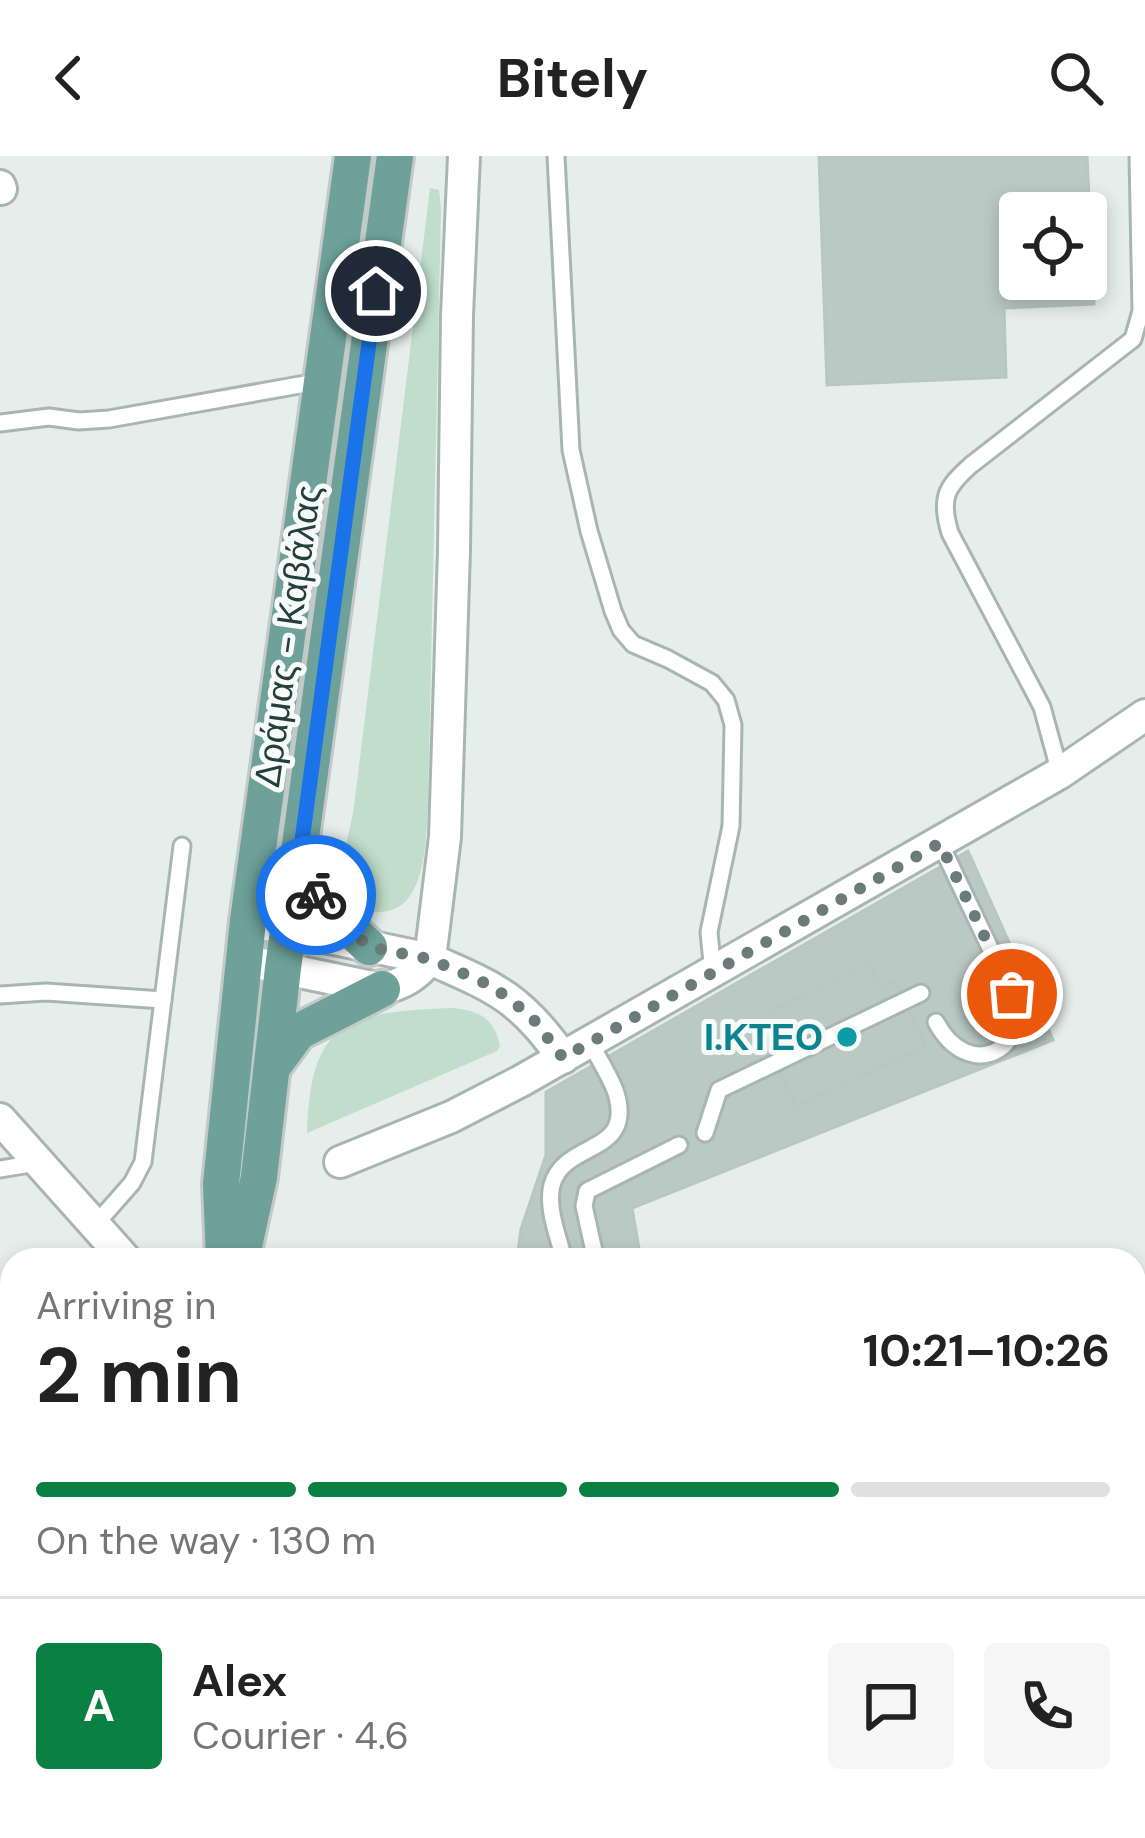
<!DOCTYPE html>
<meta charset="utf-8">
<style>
:root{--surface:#fff;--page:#f6f6f6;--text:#222;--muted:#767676;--line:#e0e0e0;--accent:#0b8043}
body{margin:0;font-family:"DM Sans",sans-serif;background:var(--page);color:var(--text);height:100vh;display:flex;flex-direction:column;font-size:45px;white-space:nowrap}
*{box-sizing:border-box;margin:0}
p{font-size:39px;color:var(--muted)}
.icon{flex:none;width:66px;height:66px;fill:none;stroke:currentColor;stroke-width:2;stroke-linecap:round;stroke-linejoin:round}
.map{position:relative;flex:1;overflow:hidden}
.panel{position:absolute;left:0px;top:1092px;width:1146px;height:591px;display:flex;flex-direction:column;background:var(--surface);border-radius:36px 36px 0 0;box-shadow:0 6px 18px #0003}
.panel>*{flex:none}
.fabs{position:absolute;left:999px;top:36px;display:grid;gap:24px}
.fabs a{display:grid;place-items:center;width:108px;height:108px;border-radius:12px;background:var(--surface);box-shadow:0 6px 18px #0003;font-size:60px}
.pin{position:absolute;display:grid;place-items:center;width:102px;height:102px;color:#fff;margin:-51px;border:6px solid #fff;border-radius:50%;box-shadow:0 3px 12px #0007}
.courier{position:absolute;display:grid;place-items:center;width:120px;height:120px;margin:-60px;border:9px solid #1a73e8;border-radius:50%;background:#fff;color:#222;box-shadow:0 3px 15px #0007}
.head em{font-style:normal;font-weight:700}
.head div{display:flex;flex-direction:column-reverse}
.head{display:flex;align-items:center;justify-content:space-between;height:204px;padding:0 36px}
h1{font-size:78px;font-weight:700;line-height:90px}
.bar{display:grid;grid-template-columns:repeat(4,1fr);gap:18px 12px;align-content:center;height:144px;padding:0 36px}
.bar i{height:15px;border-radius:9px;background:var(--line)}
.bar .selected{background:var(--accent)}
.bar p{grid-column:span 4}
.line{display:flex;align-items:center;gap:30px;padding:0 36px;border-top:3px solid var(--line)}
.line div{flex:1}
.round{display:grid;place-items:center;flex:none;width:126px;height:126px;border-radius:12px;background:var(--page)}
header{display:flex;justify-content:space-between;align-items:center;height:156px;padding:0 36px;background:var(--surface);font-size:54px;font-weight:700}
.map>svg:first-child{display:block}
</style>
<header><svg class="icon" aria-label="back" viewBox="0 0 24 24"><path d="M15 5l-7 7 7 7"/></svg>Bitely<svg class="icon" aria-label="search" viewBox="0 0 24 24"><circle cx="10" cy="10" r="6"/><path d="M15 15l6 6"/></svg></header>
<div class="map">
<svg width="1145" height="1682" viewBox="0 0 1145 1682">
<rect width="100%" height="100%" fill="#e6eeeb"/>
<g fill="#c0decb">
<path d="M430 32 439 34 441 53 428 648C426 679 427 749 387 755 381 756 375 757 368 755 357 750 347 738 345 726 340 704 350 674 354 651Z"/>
<path d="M452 852C479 854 495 863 500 890L497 895 307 977C310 862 350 856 452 852Z"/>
</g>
<g fill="#bbc9c4" stroke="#b8c7c3" stroke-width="3" fill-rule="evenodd">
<path d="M819 0H1087L1094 148 1004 152 1006 221 827 229ZM1020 57H1086V123H1020Z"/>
<polygon points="968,695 1053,884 632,1052 641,1104 517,1104 521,1073 546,999 546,936"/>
<polygon points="869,808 881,832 895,826 926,890 796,950 765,885 781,878 770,856"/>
</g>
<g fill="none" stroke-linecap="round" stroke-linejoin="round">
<g stroke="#a8b6b3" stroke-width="21">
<g id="service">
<polyline points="556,0 571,294 589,375 613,455 621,474 633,488 668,503 712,527 726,544 733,569 731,670 709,776 713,817"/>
<polyline points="0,267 49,261 79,265 109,263 322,225"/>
<path d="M1060 617 1042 551 950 377C940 343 945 332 971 309L1133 183 1141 155 1138 0"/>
<polyline points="0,839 46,836 163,844"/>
<path d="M936 866C969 928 1033 893 1012 838L940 687"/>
<polyline points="705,977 719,934 921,837"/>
<polyline points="0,1013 36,1007"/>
<polyline points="95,1069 132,1027 143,1006 182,690"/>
<path d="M564 1104C559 1082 546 1052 552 1029 564 984 635 1000 616 937 610 920 598 902 590 886"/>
<polyline points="596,1104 584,1050 587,1035 679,989"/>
</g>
</g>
<g stroke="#a8b6b3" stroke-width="36">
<g id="minor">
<path d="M464 0 457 159 454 394 445 681 430 803C496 832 520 841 563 902"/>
<polyline points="0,30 1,33"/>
<path d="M248 765 430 803C416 820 403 828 382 833L261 808"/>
<polyline points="0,963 126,1104"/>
<polyline points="340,1006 451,961 521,925 1060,617 1145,559"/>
<polyline points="502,1671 508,1682"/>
</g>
</g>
<g stroke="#c2c9c8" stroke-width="42">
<g id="primary">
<polyline points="299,707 319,744 369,791"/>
<polyline points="273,910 298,876 382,833"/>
<polyline points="224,1104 221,1028 248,765 353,0"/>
<polyline points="241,1104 259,1021 283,812 395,0"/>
<polyline points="162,1682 163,1671"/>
</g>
</g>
<use href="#service" stroke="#fff" stroke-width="15"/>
<use href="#minor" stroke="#fff" stroke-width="30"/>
<use href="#primary" stroke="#6da199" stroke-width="36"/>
</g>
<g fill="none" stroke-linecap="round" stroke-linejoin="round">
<polyline stroke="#697c79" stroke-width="12" stroke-dasharray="0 21.6" points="316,739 369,791 430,803 492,830 531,860 563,902 940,687 1012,838"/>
<polyline stroke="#1a73e8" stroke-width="15" points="316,739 299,707 376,135"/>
</g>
<circle fill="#0f9aa8" stroke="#f6faf9" stroke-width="4.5" cx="847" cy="881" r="12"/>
<g text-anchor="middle" stroke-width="10" stroke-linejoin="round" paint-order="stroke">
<g font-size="36" fill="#253f3b" stroke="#f6faf9">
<text transform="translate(287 480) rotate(-82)" y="13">Δράμας - Καβάλας</text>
</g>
<g font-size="36" font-weight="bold" fill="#0d838f" stroke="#f6faf9" text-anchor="end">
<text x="823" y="894">Ι.ΚΤΕΟ</text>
</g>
</g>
</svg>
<div class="fabs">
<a><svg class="icon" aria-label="locate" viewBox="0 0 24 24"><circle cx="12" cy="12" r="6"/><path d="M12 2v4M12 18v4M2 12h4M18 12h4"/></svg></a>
</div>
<div class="pin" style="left:1012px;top:838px;background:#ea580c"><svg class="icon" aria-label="bag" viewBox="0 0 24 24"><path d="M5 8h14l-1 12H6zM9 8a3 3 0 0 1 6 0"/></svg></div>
<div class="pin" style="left:376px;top:135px;background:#1f2937"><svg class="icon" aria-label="home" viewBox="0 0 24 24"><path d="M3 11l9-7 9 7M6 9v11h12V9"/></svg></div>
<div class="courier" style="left:316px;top:739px"><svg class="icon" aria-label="bike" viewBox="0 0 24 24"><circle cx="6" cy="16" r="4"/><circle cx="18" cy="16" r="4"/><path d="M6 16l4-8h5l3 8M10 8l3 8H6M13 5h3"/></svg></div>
<section class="panel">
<div class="head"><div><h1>2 min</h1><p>Arriving in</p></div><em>10:21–10:26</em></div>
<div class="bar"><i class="selected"></i><i class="selected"></i><i class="selected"></i><i></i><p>On the way · 130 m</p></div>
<div class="line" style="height:216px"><b class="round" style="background:var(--accent);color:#fff">A</b><div><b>Alex</b><p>Courier · 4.6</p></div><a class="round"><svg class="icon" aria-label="chat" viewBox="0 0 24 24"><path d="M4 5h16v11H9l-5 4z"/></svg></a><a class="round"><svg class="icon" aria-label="phone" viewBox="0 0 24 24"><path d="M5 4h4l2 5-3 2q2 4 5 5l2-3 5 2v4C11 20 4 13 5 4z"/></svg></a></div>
</section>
</div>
